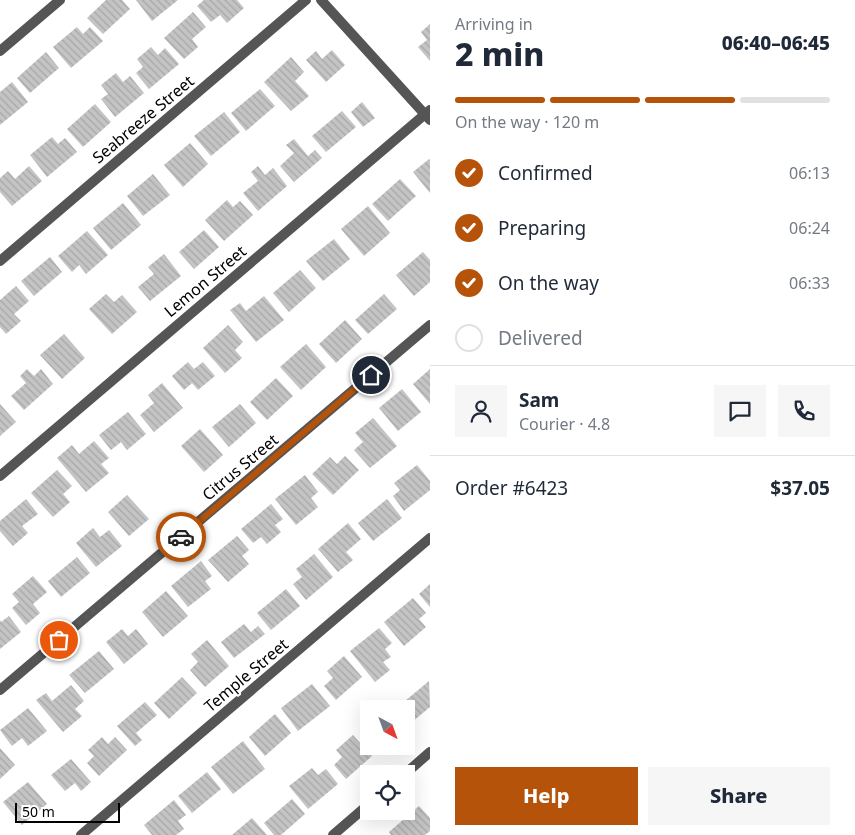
<!DOCTYPE html>
<meta charset="utf-8">
<style>
:root{--surface:#fff;--page:#f6f6f7;--text:#1f2937;--muted:#747a83;--line:#e0e1e3;--accent:#b45309}
body{margin:0;font-family:"Noto Sans",sans-serif;background:var(--page);color:var(--text);height:100vh;display:flex;flex-direction:column;font-size:19px;white-space:nowrap}
*{box-sizing:border-box;margin:0}
p{font-size:16px;color:var(--muted)}
.icon{flex:none;width:28px;height:28px;fill:none;stroke:currentColor;stroke-width:2;stroke-linecap:round;stroke-linejoin:round}
.map{position:relative;flex:1;overflow:hidden}
.side{display:flex;flex-direction:column;background:var(--surface);width:425px}
.side>*{flex:none}
.needle{width:32px;rotate:139deg}
.tools{position:absolute;left:360px;top:700px;display:grid;gap:10px}
.tools a{display:grid;place-items:center;width:55px;height:55px;border-radius:0px;background:var(--surface);box-shadow:0 5px 20px #0002;font-size:25px}
.scale{position:absolute;left:15px;bottom:12px;width:105px;box-sizing:border-box;padding-left:5px;border:2px solid #000;border-top:0;font-size:14px;line-height:18px;white-space:nowrap;color:#000;-webkit-text-stroke:4px #fff;paint-order:stroke}
.pin{position:absolute;display:grid;place-items:center;width:42px;height:42px;color:#fff;margin:-21px;border:2px solid #fff;border-radius:50%;box-shadow:0 1px 5px #0007}
.courier{position:absolute;display:grid;place-items:center;width:50px;height:50px;margin:-25px;border:4px solid #b45309;border-radius:50%;background:#fff;color:#222;box-shadow:0 1px 6px #0007}
.overview em{font-style:normal;font-weight:800}
.overview div{display:flex;flex-direction:column-reverse}
.overview{display:flex;align-items:center;justify-content:space-between;height:85px;padding:0 25px}
h1{font-size:32px;font-weight:800;line-height:38px}
.bar{display:grid;grid-template-columns:repeat(4,1fr);gap:8px 5px;align-content:center;height:60px;padding:0 25px}
.bar i{height:6px;border-radius:4px;background:var(--line)}
.bar .active{background:var(--accent)}
.bar p{grid-column:span 4}
.line{display:flex;align-items:center;gap:12px;padding:0 25px;border-top:1px solid var(--line)}
.line div{flex:1}
.round{display:grid;place-items:center;flex:none;width:52px;height:52px;border-radius:0px;background:var(--page)}
ol{padding:0 25px;list-style:none}
li{display:flex;align-items:center;gap:15px;height:55px}
li p{margin-inline-start:auto}
li .icon{padding:5px;border-radius:50%;background:var(--accent);color:#fff;stroke-width:4}
li:last-child{color:var(--muted)}
li i{width:28px;height:28px;border:2px solid var(--line);border-radius:50%}
.primary-button{display:flex;gap:10px;margin-top:auto;padding:10px 25px}
.primary-button a{flex:1;height:58px;border-radius:0px;background:var(--accent);color:#fff;font-size:20px;font-weight:800;line-height:58px;text-align:center}
.primary-button a+a{background:var(--page);color:var(--text)}
main{display:flex;flex:1;min-height:0}
.map>svg:first-child{display:block}
</style>
<main>
<div class="map">
<svg width="430" height="835" viewBox="0 0 430 835">
<defs>
<pattern id="building-back-hatch" width="6" height="6" patternUnits="userSpaceOnUse" patternTransform="scale(1.25)"><rect width="6" height="6" fill="#c4c4c4"/><path d="M-1 5l2 2M0 0l6 6M5-1l2 2" fill="none" stroke="#a7a7a7"/></pattern>
</defs>
<rect width="100%" height="100%" fill="#fff"/>
<g fill="url(#building-back-hatch)">
<polygon points="106,0 122,0 130,9 103,34 87,18"/>
<polygon points="136,0 178,0 152,21"/>
<polygon points="204,0 237,0 244,8 227,23 220,15 211,22 197,6"/>
<polygon points="193,12 206,27 192,39 198,47 184,59 164,38"/>
<polygon points="430,24 430,61 418,47 427,40 421,32"/>
<polygon points="77,27 83,34 90,27 103,41 71,68 53,47"/>
<polygon points="151,47 158,55 165,48 179,64 149,89 136,73 143,67 137,59"/>
<polygon points="332,50 345,65 326,82 306,60 316,51 322,59"/>
<polygon points="46,52 59,68 30,93 17,78"/>
<polygon points="291,57 304,72 295,81 309,96 291,111 264,82"/>
<polygon points="116,73 123,82 130,76 144,93 115,117 101,99 108,94 101,85"/>
<polygon points="12,82 28,102 0,125 0,92"/>
<polygon points="260,89 275,106 246,131 231,113"/>
<polygon points="362,102 375,118 363,127 351,112"/>
<polygon points="95,104 111,122 83,147 67,129"/>
<polygon points="342,111 356,127 326,152 312,136"/>
<polygon points="224,112 240,132 211,156 194,136"/>
<polygon points="52,137 58,144 65,138 77,152 47,177 30,155"/>
<polygon points="294,139 308,156 315,150 322,158 294,182 280,166 294,153 286,145"/>
<polygon points="190,143 208,164 183,187 164,165"/>
<polygon points="429,159 430,160 430,193 413,172"/>
<polygon points="29,166 42,181 12,206 0,192 0,178 8,171 15,179"/>
<polygon points="258,166 265,175 273,168 287,186 258,211 243,193 258,181 251,172"/>
<polygon points="153,174 170,195 143,216 127,196"/>
<polygon points="400,179 416,196 388,221 372,204"/>
<polygon points="227,200 233,207 240,201 253,215 224,241 205,220"/>
<polygon points="123,203 141,225 111,250 93,228"/>
<polygon points="368,206 390,233 364,256 341,229"/>
<polygon points="204,230 219,247 194,269 179,252"/>
<polygon points="87,231 108,255 86,274 79,265 72,272 58,256"/>
<polygon points="334,239 350,259 323,281 306,261"/>
<polygon points="423,252 430,260 430,282 414,296 396,275"/>
<polygon points="164,254 181,276 150,301 138,287 154,274 148,267"/>
<polygon points="50,257 62,272 34,296 21,281"/>
<polygon points="300,270 316,288 289,312 273,293"/>
<polygon points="16,286 29,301 14,314 21,321 6,334 0,327 0,300"/>
<polygon points="106,294 114,302 122,295 137,312 112,334 89,309"/>
<polygon points="384,294 397,309 368,334 355,320"/>
<polygon points="264,296 284,320 256,342 230,310 240,303 246,311"/>
<polygon points="345,320 362,339 336,363 319,344"/>
<polygon points="228,325 243,342 235,350 242,358 225,373 203,348"/>
<polygon points="64,334 85,358 62,379 40,355"/>
<polygon points="306,344 326,367 301,390 280,367"/>
<polygon points="188,362 194,369 203,362 215,376 198,390 192,383 184,390 172,376"/>
<polygon points="27,369 34,376 41,369 53,384 24,410 11,396 26,383 20,376"/>
<polygon points="430,369 430,404 413,384"/>
<polygon points="276,378 293,396 267,420 250,402"/>
<polygon points="162,383 183,408 154,432 140,415 154,403 148,395"/>
<polygon points="402,389 421,412 398,431 379,408"/>
<polygon points="0,404 16,422 0,436"/>
<polygon points="240,404 256,423 229,447 212,427"/>
<polygon points="128,412 146,434 127,450 121,442 111,450 99,435"/>
<polygon points="373,418 397,446 370,468 354,450 363,442 355,433"/>
<polygon points="200,429 223,455 204,472 181,446"/>
<polygon points="94,441 109,458 101,464 109,473 86,492 57,458 72,445 79,454"/>
<polygon points="345,456 359,470 333,495 312,474 330,457 337,464"/>
<polygon points="417,465 430,481 430,490 404,511 393,496 400,490 394,483"/>
<polygon points="57,470 72,486 63,494 70,502 53,517 31,493"/>
<polygon points="305,475 318,492 311,498 318,507 296,525 275,499"/>
<polygon points="127,495 149,519 129,536 108,512"/>
<polygon points="26,499 38,514 22,526 28,533 13,546 0,531 0,521"/>
<polygon points="387,499 402,518 373,541 358,523"/>
<polygon points="271,504 283,519 275,525 281,532 267,544 261,537 253,543 241,529"/>
<polygon points="348,523 361,539 346,552 353,560 338,572 318,549"/>
<polygon points="93,528 100,537 109,530 122,546 96,567 76,543"/>
<polygon points="237,536 249,550 242,556 249,564 228,582 208,560"/>
<polygon points="314,554 333,577 306,600 293,584 302,577 296,569"/>
<polygon points="77,557 90,573 61,597 48,581"/>
<polygon points="201,561 212,576 205,581 211,589 188,607 171,586"/>
<polygon points="33,576 47,592 33,604 40,613 26,625 12,608 19,602 12,594"/>
<polygon points="430,584 430,607 419,594"/>
<polygon points="286,589 300,606 271,630 257,613"/>
<polygon points="166,591 188,616 163,637 142,612"/>
<polygon points="413,598 426,613 419,619 426,627 404,646 384,622"/>
<polygon points="9,616 21,632 0,649 0,620 1,622"/>
<polygon points="244,624 251,632 258,626 265,634 234,658 221,642"/>
<polygon points="379,628 392,643 385,649 391,657 383,662 390,670 375,682 350,651"/>
<polygon points="122,629 128,636 136,629 148,644 124,664 106,642"/>
<polygon points="207,640 229,666 205,687 190,670 198,662 191,654"/>
<polygon points="99,651 114,669 85,693 69,675"/>
<polygon points="344,656 362,677 336,700 324,686 333,678 327,671"/>
<polygon points="182,677 197,693 169,719 154,703"/>
<polygon points="429,681 430,707 412,722 406,715 406,709 401,709 399,706"/>
<polygon points="312,684 330,706 298,731 281,708"/>
<polygon points="71,685 84,701 75,709 82,716 63,732 36,700 46,693 52,701"/>
<polygon points="145,702 157,715 136,733 142,740 135,746 117,726"/>
<polygon points="28,708 47,731 28,746 22,738 12,746 0,730"/>
<polygon points="275,714 291,733 265,756 249,737"/>
<polygon points="353,735 372,756 346,779 334,765 342,757 336,750"/>
<polygon points="102,737 108,744 115,737 127,750 99,776 87,763 94,756 88,750"/>
<polygon points="243,741 265,769 233,794 211,767"/>
<polygon points="0,748 15,765 0,779"/>
<polygon points="71,759 91,782 81,791 75,783 65,791 51,775"/>
<polygon points="312,768 318,775 326,769 338,784 308,809 289,786"/>
<polygon points="207,772 221,789 192,813 178,796"/>
<polygon points="28,782 47,804 22,825 3,802"/>
<polygon points="292,799 305,814 281,835 274,835 264,823"/>
<polygon points="174,800 186,815 178,821 184,829 176,835 152,835 144,825"/>
<polygon points="419,806 430,818 430,831 425,835 391,835 389,832"/>
<polygon points="252,818 267,835 232,835"/>
</g>
<g fill="none" stroke-linecap="round" stroke-linejoin="round">
<g stroke="#555" stroke-width="10">
<polyline points="321,0 430,120"/>
<polyline points="0,51 60,0"/>
<polyline points="0,261 306,0"/>
<polyline points="0,476 430,110"/>
<polyline points="0,690 430,325"/>
<polyline points="405,774 430,752"/>
<polyline points="81,835 430,538"/>
<polyline points="333,835 369,804"/>
</g>
</g>
<g fill="none" stroke-linecap="round" stroke-linejoin="round">
<polyline stroke="#595959" stroke-width="5" stroke-dasharray="0 9" points="59,640 181,537"/>
<polyline stroke="#b45309" stroke-width="6" points="181,537 371,375"/>
</g>
<g text-anchor="middle" stroke-width="4" stroke-linejoin="round" paint-order="stroke">
<g font-size="16" fill="#000" stroke="#fff">
<text transform="translate(143 119) rotate(-40)" y="6">Seabreeze Street</text>
<text transform="translate(205 281) rotate(-40)" y="6">Lemon Street</text>
<text transform="translate(240 467) rotate(-40)" y="6">Citrus Street</text>
<text transform="translate(246 675) rotate(-40)" y="6">Temple Street</text>
</g>
</g>
</svg>
<div class="tools">
<a><svg class="needle" viewBox="-14 -14 28 28"><path d="M0-13l5 13h-10z" fill="#e53935"/><path d="M0 13l5-13h-10z" fill="#747a83"/></svg></a>
<a><svg class="icon" aria-label="locate" viewBox="0 0 24 24"><circle cx="12" cy="12" r="6"/><path d="M12 2v4M12 18v4M2 12h4M18 12h4"/></svg></a>
</div>
<div class="scale">50 m</div>
<div class="pin" style="left:59px;top:640px;background:#ea580c"><svg class="icon" aria-label="bag" viewBox="0 0 24 24"><path d="M5 8h14l-1 12H6zM9 8a3 3 0 0 1 6 0"/></svg></div>
<div class="pin" style="left:371px;top:375px;background:#1f2937"><svg class="icon" aria-label="home" viewBox="0 0 24 24"><path d="M3 11l9-7 9 7M6 9v11h12V9"/></svg></div>
<div class="courier" style="left:181px;top:537px"><svg class="icon" aria-label="car" viewBox="0 0 24 24"><path d="M5 17H2v-5l4-1 3-4h7l3 4 3 1v5h-3M9 17h6M6 11h13"/><circle cx="7" cy="17" r="2"/><circle cx="17" cy="17" r="2"/></svg></div>
</div>
<section class="side">
<div class="overview"><div><h1>2 min</h1><p>Arriving in</p></div><em>06:40–06:45</em></div>
<div class="bar"><i class="active"></i><i class="active"></i><i class="active"></i><i></i><p>On the way · 120 m</p></div>
<ol>
<li><svg class="icon" aria-label="check" viewBox="0 0 24 24"><path d="M5 12l5 5 9-10"/></svg>Confirmed<p>06:13</p></li>
<li><svg class="icon" aria-label="check" viewBox="0 0 24 24"><path d="M5 12l5 5 9-10"/></svg>Preparing<p>06:24</p></li>
<li><svg class="icon" aria-label="check" viewBox="0 0 24 24"><path d="M5 12l5 5 9-10"/></svg>On the way<p>06:33</p></li>
<li><i></i>Delivered</li>
</ol>
<div class="line" style="height:90px"><a class="round"><svg class="icon" aria-label="person" viewBox="0 0 24 24"><circle cx="12" cy="8" r="4"/><path d="M4 21q1-7 8-7t8 7"/></svg></a><div><b>Sam</b><p>Courier · 4.8</p></div><a class="round"><svg class="icon" aria-label="chat" viewBox="0 0 24 24"><path d="M4 5h16v11H9l-5 4z"/></svg></a><a class="round"><svg class="icon" aria-label="phone" viewBox="0 0 24 24"><path d="M5 4h4l2 5-3 2q2 4 5 5l2-3 5 2v4C11 20 4 13 5 4z"/></svg></a></div>
<div class="line" style="height:65px"><div>Order #6423</div><b>$37.05</b></div>
<div class="primary-button"><a>Help</a><a>Share</a></div>
</section>
</main>
